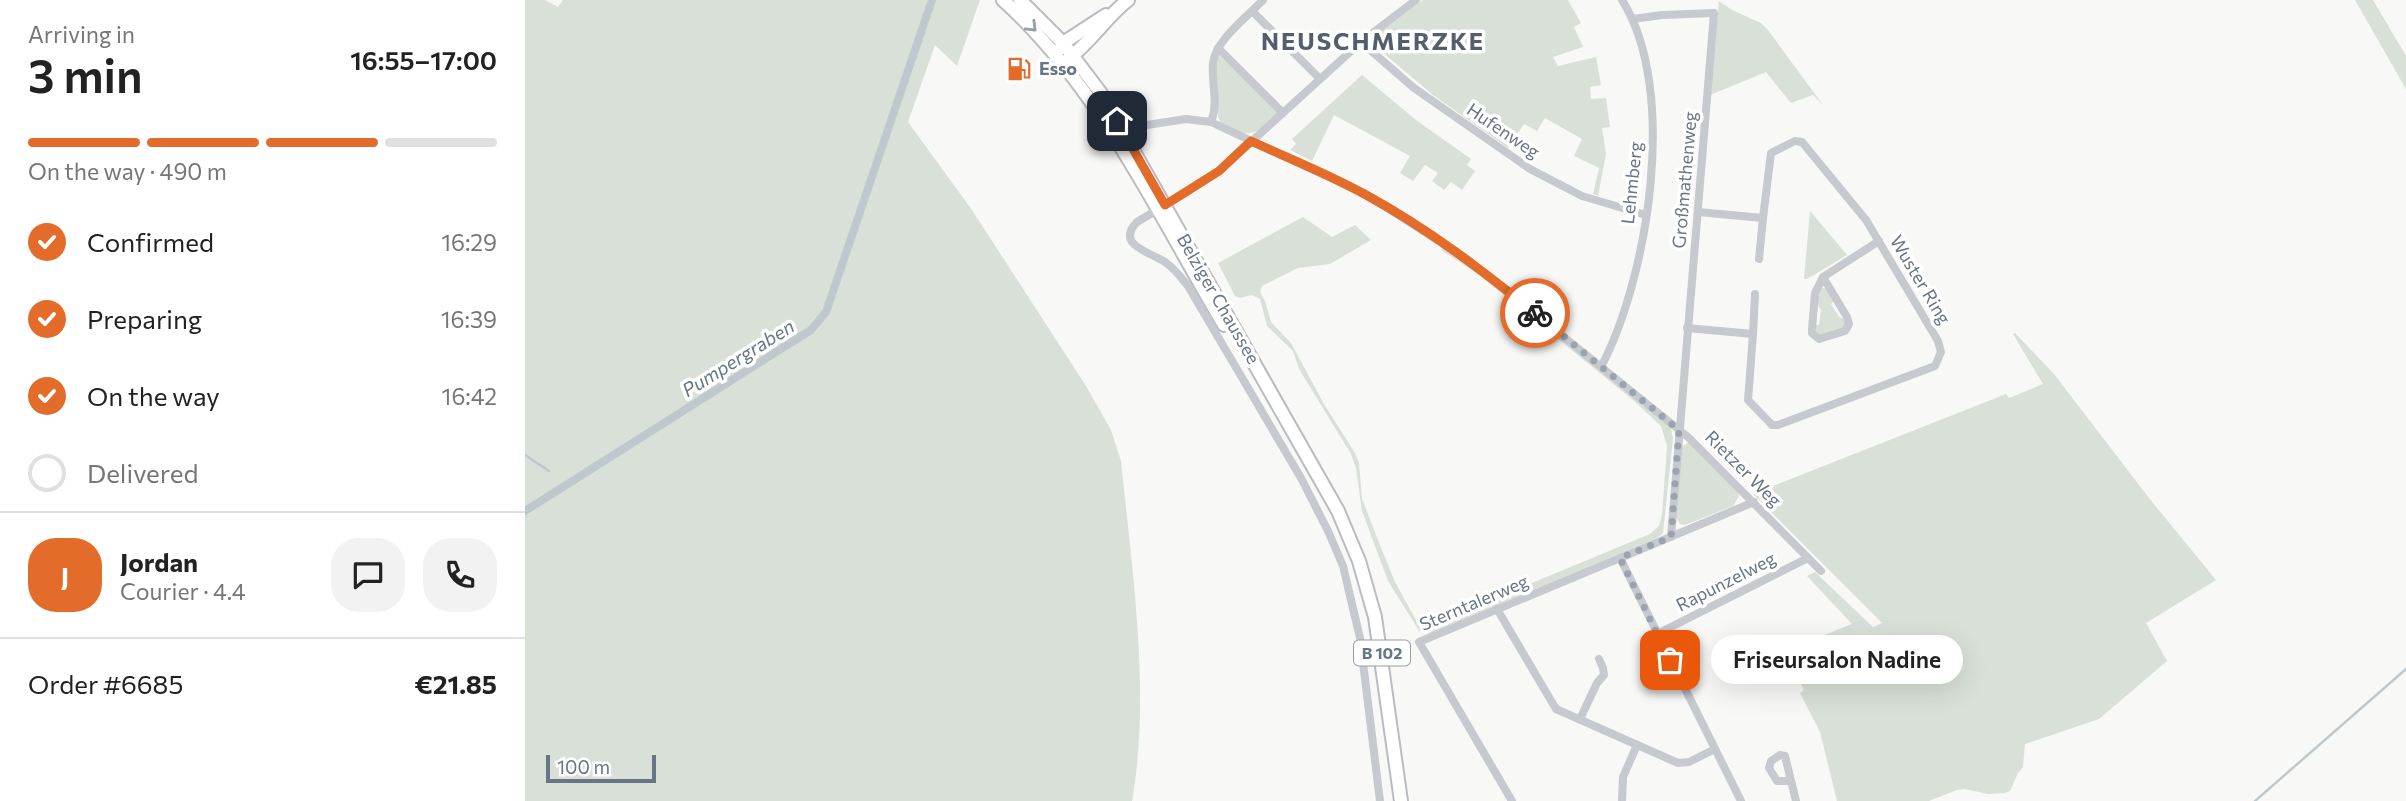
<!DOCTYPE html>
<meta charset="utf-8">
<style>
:root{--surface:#fff;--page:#f2f2f2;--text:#222;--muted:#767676;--line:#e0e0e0;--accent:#e36c2b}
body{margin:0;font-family:Commissioner,sans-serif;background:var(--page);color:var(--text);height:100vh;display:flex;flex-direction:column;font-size:26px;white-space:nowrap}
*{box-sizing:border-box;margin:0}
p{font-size:23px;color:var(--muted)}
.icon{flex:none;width:38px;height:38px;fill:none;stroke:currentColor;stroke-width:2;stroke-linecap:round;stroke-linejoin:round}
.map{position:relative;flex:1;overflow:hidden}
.drawer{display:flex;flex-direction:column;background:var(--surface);width:525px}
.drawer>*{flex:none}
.scale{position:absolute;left:21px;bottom:18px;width:110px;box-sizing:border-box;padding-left:7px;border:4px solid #677587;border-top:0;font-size:19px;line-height:24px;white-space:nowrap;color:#677587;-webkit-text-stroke:5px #fff;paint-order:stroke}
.pin{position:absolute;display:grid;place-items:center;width:60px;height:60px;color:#fff;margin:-30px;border-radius:14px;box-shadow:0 4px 10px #0006}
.courier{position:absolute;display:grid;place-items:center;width:70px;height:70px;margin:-35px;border:5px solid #e36c2b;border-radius:50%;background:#fff;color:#222;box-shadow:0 2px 9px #0007}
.bubble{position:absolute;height:49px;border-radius:24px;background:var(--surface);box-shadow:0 7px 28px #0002;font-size:23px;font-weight:600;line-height:49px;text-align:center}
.overview em{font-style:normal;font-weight:600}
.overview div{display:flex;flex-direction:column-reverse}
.overview{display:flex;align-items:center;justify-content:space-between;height:119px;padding:0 28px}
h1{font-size:46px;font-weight:600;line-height:52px}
.bar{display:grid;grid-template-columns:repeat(4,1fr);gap:10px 7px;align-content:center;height:84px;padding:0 28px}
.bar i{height:9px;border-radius:5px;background:var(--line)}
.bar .on{background:var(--accent)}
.bar p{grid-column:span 4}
.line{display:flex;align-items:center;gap:18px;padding:0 28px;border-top:2px solid var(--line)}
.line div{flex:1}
.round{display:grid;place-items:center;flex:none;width:74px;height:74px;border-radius:28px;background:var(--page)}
ol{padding:0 28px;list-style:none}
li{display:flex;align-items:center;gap:21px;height:77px}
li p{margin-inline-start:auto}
li .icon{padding:7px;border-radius:50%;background:var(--accent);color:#fff;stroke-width:4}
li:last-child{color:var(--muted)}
li i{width:38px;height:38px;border:4px solid var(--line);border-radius:50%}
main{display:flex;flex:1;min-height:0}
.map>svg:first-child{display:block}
</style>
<main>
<section class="drawer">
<div class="overview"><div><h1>3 min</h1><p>Arriving in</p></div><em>16:55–17:00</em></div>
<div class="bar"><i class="on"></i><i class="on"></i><i class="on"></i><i></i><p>On the way · 490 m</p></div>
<ol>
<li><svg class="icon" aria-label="check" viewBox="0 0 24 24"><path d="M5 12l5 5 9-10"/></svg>Confirmed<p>16:29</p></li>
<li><svg class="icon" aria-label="check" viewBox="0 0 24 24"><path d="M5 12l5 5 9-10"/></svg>Preparing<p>16:39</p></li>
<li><svg class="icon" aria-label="check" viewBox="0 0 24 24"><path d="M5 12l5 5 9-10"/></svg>On the way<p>16:42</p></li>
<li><i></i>Delivered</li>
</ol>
<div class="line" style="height:126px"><b class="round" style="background:var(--accent);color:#fff">J</b><div><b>Jordan</b><p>Courier · 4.4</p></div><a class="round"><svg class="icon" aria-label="chat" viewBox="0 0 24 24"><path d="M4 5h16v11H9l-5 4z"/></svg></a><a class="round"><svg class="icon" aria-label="phone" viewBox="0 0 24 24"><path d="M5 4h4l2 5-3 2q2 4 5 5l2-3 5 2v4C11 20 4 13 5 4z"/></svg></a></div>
<div class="line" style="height:91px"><div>Order #6685</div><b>€21.85</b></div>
</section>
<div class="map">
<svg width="1881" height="801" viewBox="0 0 1881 801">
<rect width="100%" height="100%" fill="#f8f8f6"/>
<g fill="#d9e0d7">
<path d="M0 0H20L33 7 38 0H455L432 66 410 45 383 122 447 210 561 386 586 430 596 461C607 569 626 694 607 801H0Z"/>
<polygon points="898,0 1043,0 1056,23 1049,27 1058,47 1028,57 1033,66 1071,57 1076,85 1065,87 1066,99 1081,98 1085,127 1077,128 1081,154 1073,196 1068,194 1074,168 1049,156 1057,139 1020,118 1012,131 999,124 983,148 908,95 844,41"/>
<polygon points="1830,0 1848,0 1881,56 1881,89"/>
<polygon points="1194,1 1207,10 1236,23 1243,30 1298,105 1288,95 1266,103 1241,72 1185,95"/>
<path d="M694 55 755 113C731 134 724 142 695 122L693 116 691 61Z"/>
<polygon points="837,75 891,120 946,159 942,165 950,171 937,190 926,182 919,190 907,181 913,173 900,165 888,181 875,173 885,156 809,115 787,161 765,150 771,144 767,139"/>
<polygon points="1285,211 1322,255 1282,279 1279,279"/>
<polygon points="778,217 807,237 830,225 846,240 805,264 773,268 737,286 735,292 740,301 746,322 766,343 799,404 830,453 834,463 837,499 855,545 870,582 896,629 1125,534 1134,526 1137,514 1142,446 1136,426 1108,400 953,274 916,250 919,247 1004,311 1146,428 1148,439 1138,533 1132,538 905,633 895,632 863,581 837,511 831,468 826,454 774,369 768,351 742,326 735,299 727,295 715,298 710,296 693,263"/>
<polygon points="1295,288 1300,288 1310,301 1306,304 1314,317 1320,319 1321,323 1318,329 1297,336 1291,333 1290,325 1294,325 1296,310 1292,304"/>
<polygon points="1490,333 1529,374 1624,498 1691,580 1621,623 1642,661 1574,719 1500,744 1498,767 1493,773 1485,791 1480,793 1463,794 1440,789 1432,790 1404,801 1312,801 1295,732 1275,693 1279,690 1259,651 1327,624 1282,576 1290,572 1348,627 1357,623 1228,494 1481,394 1484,398 1518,384 1488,334"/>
<polygon points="1164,442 1212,491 1214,496 1208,506 1160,525 1155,524 1151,517 1157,447"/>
</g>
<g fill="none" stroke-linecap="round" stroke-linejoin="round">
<g stroke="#bfc8cd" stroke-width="2.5">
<polyline points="0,455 24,471"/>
<polyline points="1730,801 1881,669"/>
</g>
<polyline stroke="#bfc8cd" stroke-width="8" points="0,511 286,330 301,312 407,0"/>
<g stroke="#b9bcc1" stroke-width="16">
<g id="primary">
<path d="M478 0C576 89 632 212 699 325"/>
<polyline points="495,0 538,43 575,92 813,511 834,561 850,617 876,801"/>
<polyline points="535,49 538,43 581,15"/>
<path d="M544 58C566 42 581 17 603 0"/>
</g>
</g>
<g stroke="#c6c9cd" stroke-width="8">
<polyline points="727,11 795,79"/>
<polyline points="1108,19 1137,15 1189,13 1146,537"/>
<polyline points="836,42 889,88 1005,169 1057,196 1121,215"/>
<polyline points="693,48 758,113"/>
<path d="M686 122C694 102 686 84 688 63 690 41 723 16 738 0"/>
<polyline points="609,127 661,119 686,122 842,195 942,259 1163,437 1296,571"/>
<polyline points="1173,212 1238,218 1246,153 1270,141 1277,142 1341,220 1413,341 1416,352 1410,366 1253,425 1247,425 1223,400 1228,334"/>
<polyline points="1234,259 1238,218"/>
<polyline points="1298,277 1290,293 1287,329 1287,333 1294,339 1320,331 1324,324 1322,317 1298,277 1354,241"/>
<polyline points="1162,328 1228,334 1230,294"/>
<path d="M1076 367C1123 278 1154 90 1097 0"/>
<polyline points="1095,558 1216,801"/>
<polyline points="972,609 1031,709 1153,763 1164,762 1190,749"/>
<polyline points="1132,634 1283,558"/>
<polyline points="1055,719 1072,683 1079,675 1078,668 1074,659"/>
<polyline points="1266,781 1252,781 1244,768 1246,761 1255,755 1260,756 1271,801"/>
<path d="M855 801 835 638 818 566 803 531 776 478 663 286C656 277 649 268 640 262 625 252 590 245 612 222L662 192 694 171 836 42 891 0"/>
<polyline points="987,801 894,642 1229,502"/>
<polyline points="1097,801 1098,777 1112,745"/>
</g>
<use href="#primary" stroke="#fff" stroke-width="12"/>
</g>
<defs><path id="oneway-chevron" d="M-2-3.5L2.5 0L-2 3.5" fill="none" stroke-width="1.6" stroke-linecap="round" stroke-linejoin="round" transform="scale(1.75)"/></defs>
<use stroke="#959eab" href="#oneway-chevron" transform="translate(507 27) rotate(45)"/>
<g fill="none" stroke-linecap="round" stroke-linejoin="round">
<polyline stroke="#9aa3ae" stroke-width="7" stroke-dasharray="0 12.6" points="1010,313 1154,430 1146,537 1095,558 1145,660"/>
<path stroke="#e36c2b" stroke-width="9" d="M592 121 640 205 694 171 726 141C765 159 806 175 843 196 903 229 957 270 1010 313"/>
</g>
<defs>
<g id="fuel-bare" transform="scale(1.89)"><path d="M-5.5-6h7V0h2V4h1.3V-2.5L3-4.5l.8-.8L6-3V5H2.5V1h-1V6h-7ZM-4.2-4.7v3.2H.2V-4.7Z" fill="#e36c2b" stroke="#fff" stroke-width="2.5" paint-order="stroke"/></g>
</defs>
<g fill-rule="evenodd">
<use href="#fuel-bare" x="494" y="69"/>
</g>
<g text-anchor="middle" stroke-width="7" stroke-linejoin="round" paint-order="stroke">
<rect fill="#fff" stroke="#959eab" stroke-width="2" x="829" y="640.5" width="56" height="25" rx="5"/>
<g font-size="16" font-weight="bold" fill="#677587">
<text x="857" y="659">B 102</text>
</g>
<g font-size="18" font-weight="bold" fill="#677587" stroke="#fff" text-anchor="start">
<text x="514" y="75">Esso</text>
</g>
<g font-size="18" fill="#677587" stroke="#fff">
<text transform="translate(978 131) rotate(34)" y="6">Hufenweg</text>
<text transform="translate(1160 180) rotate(-85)" y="6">Großmathenweg</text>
<text transform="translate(1107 183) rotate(-84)" y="6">Lehmberg</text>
<text transform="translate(1395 280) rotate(59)" y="6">Wuster Ring</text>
<text transform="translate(693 299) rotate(60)" y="6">Belziger Chaussee</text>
<text transform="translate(1218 469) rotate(45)" y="6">Rietzer Weg</text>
<text transform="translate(1201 582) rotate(-27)" y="6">Rapunzelweg</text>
<text transform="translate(949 603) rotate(-23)" y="6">Sterntalerweg</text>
</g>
<g font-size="19" font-style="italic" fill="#637682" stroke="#fff">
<text transform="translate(213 358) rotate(-32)" y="7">Pumpergraben</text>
</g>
<g font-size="24" font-weight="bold" letter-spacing="2" fill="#555f6c" stroke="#fff">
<text x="848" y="50">NEUSCHMERZKE</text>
</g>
</g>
</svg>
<div class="scale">100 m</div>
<div class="pin" style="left:1145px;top:660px;background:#ea580c"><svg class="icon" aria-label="bag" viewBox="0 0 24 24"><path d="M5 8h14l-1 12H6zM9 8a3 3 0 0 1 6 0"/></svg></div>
<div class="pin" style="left:592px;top:121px;background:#1f2937"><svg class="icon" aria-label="home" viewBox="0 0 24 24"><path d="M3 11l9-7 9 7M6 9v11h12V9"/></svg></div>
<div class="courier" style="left:1010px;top:313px"><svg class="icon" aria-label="bike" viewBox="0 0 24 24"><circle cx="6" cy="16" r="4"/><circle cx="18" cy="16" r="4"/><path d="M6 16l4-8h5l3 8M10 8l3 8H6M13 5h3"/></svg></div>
<div class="bubble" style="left:1186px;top:635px;width:252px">Friseursalon Nadine</div>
</div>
</main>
